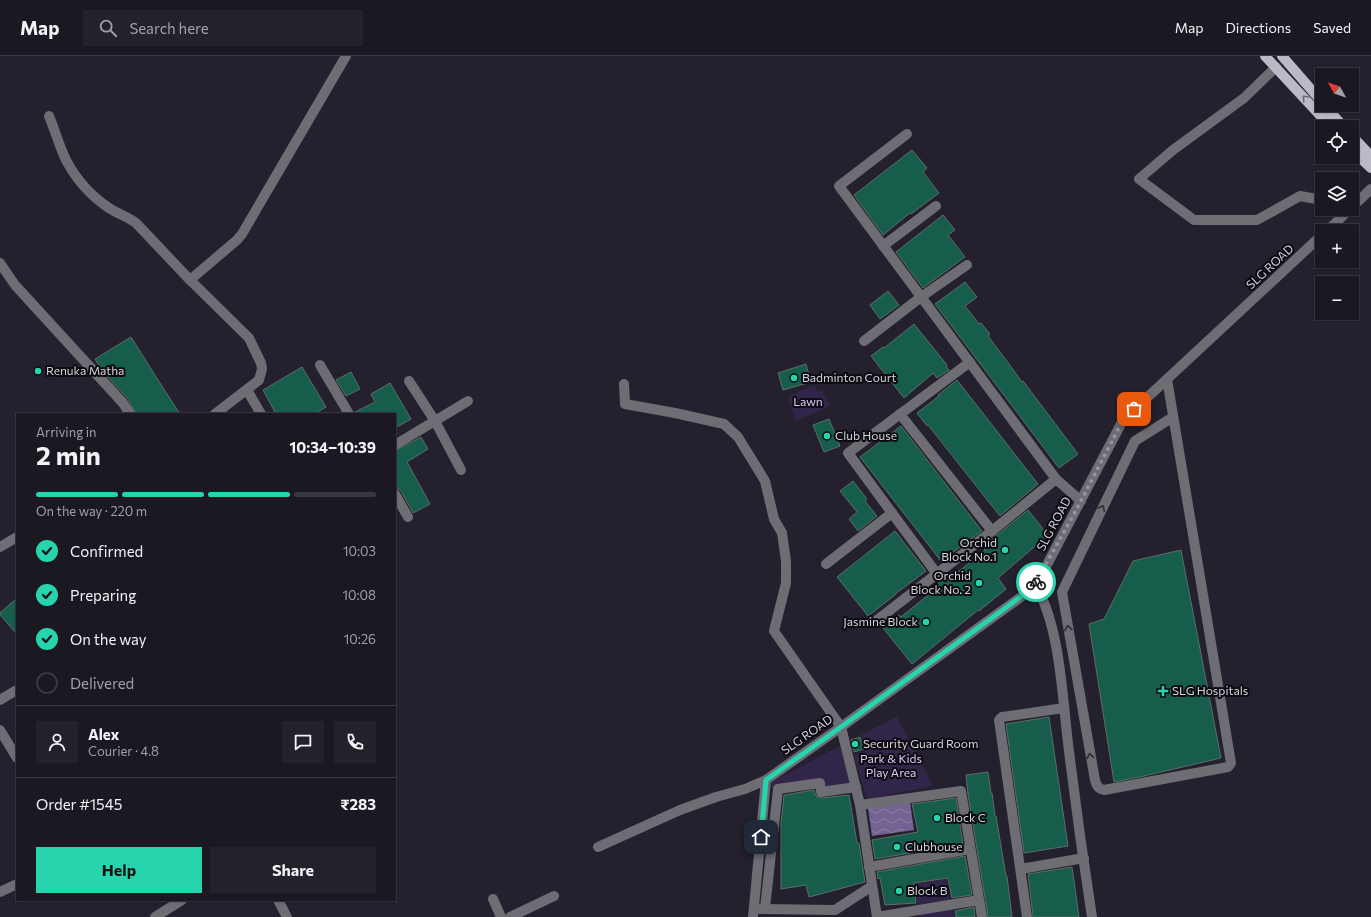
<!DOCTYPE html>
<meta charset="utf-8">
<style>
:root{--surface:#1b1822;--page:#24212a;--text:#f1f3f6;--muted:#a0a0a5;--line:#393740;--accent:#26d5ae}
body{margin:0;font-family:Commissioner,sans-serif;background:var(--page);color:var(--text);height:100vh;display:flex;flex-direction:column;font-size:15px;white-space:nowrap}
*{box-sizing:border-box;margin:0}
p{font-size:13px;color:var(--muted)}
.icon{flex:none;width:22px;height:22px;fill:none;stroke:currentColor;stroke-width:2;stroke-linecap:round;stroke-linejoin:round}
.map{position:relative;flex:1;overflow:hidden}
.side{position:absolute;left:16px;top:357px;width:380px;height:488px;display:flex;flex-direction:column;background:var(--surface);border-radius:0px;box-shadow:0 1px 3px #0004,0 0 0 1px var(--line)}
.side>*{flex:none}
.needle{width:26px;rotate:310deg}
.buttons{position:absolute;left:1315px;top:12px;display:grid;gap:8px}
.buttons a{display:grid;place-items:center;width:44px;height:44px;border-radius:0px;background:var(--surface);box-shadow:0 1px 3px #0004,0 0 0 1px var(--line);font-size:20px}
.pin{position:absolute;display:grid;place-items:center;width:34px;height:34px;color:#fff;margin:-17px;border-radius:8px;box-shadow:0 2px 6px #0006}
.courier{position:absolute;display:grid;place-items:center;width:40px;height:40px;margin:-20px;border:3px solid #26d5ae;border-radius:50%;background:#fff;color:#222;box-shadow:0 1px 5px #0007}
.head em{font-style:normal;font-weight:700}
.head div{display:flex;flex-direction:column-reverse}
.head{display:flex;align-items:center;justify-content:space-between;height:68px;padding:0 20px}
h1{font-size:26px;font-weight:700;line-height:30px}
.bar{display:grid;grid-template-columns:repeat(4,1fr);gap:6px 4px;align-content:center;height:48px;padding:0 20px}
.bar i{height:5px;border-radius:3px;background:var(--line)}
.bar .current{background:var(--accent)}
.bar p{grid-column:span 4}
.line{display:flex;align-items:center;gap:10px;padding:0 20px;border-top:1px solid var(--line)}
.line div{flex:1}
.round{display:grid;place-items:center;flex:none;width:42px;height:42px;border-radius:0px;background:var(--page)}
ol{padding:0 20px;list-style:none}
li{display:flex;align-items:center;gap:12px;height:44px}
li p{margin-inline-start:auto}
li .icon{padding:4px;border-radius:50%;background:var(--accent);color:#111;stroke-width:4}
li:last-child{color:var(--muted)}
li i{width:22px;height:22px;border:2px solid var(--line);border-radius:50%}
.primary-button{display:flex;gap:8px;margin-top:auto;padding:8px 20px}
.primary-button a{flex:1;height:46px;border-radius:0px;background:var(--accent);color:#111;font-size:16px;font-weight:700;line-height:46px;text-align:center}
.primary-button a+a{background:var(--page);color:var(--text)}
header{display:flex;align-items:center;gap:24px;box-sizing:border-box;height:56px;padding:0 20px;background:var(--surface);border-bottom:1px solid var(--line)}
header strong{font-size:19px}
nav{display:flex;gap:22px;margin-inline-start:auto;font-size:14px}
.search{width:280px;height:36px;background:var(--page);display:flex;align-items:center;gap:10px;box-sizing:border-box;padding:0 14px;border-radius:0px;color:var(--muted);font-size:15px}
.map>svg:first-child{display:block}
</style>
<header>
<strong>Map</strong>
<div class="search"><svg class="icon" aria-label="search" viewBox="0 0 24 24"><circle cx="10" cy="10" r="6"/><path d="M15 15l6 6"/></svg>Search here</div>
<nav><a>Map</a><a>Directions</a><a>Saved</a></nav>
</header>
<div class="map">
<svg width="1371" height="861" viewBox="0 0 1371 861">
<defs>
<pattern id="water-waves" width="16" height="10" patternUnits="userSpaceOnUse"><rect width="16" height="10" fill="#726392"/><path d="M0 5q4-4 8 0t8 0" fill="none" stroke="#8c80a6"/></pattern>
</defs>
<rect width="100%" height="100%" fill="#24202d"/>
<g fill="#32254a">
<polygon points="815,329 817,336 822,334 830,350 796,365 788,340"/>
<polygon points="897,661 933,730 867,743 854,700 867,694 861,679"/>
<polygon points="840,690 850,730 824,734 822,725 772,733 771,726"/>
<polygon points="947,823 950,846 918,852 915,828"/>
<polygon points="952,850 954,861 920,861 919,855"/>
</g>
<polygon fill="url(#water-waves)" points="910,746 914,774 872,780 868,752"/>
<g fill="#175d4c" stroke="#5b6e68">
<polygon points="912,94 927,112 923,116 939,137 911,158 910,157 883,179 854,139"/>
<polygon points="943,159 955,174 948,179 965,201 923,232 896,196"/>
<polygon points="965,226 977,241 965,250 979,268 981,267 990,278 988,280 1009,308 1022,326 1023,325 1078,398 1059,412 935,248"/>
<polygon points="888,235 899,249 880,263 870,249"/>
<polygon points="914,268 947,309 946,310 949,314 937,322 933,317 904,342 871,300 883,291 884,292"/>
<polygon points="131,281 158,324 180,358 136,358 128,343 104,317 95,303"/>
<polygon points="806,308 811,326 783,334 778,317"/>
<polygon points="302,311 326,351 314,358 276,358 263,334"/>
<polygon points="351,316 360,333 346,340 336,324"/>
<polygon points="957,324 1038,428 1000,460 928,369 927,370 917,357 939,340 938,339"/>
<polygon points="390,327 411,363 395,372 395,358 355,358 355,356 375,346 371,338"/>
<polygon points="829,363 840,390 824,396 813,369"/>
<polygon points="901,370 982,475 941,505 860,401"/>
<polygon points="421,381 428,393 407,406 430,448 413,457 401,435 395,430 395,395"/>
<polygon points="853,425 867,443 865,445 877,460 858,475 849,463 857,456 840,435"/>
<polygon points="1028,454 1048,479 998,522 1006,533 979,555 978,554 912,608 883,572 899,559 901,561 922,544 930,537 929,535 946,521 948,524 985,494 982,491"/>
<polygon points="895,475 926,515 895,538 895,539 868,560 837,521"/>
<polygon points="1181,494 1221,702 1144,720 1114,726 1089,568 1104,563 1133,505"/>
<polygon points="17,542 17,578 0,559 0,557"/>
<polygon points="1049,661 1068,790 1024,797 1006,668"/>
<polygon points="860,681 864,693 854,696 851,684"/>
<polygon points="988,716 991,738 992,737 995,760 996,760 1006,820 1007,820 1012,861 988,861 968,738 966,719"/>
<polygon points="814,734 816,740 822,742 849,739 857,787 859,787 865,826 809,841 806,829 781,833 781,767 784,739"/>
<polygon points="956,742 963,788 875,803 872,784 918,776 912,748"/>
<polygon points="965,800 972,839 952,842 948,822 914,827 916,847 885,849 880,822 878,823 877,816"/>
<polygon points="1072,811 1079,861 1033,861 1028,818"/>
<polygon points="974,851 975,861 956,861 955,855"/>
</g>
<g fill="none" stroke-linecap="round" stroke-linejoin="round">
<g stroke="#6e6d74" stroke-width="10">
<polyline points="1276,11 1244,42 1173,94 1139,123 1194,164 1257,164 1300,140 1322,144"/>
<path d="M49 60C55 74 59 90 66 104 76 123 91 140 109 152 118 158 128 161 136 167L190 224 249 282 261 307 262 313 259 324 215 358"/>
<polyline points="907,78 839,130 1056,423 1081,445"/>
<polyline points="1352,151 1371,133"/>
<polyline points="1327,175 1350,153"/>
<polyline points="883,190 936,150"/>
<polyline points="0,207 15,229 123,347 130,358"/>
<polyline points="190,224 237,184 242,178 346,0"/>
<polyline points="864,285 921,241 967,209"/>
<polyline points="320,309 349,358"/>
<path d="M1167 323 1231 707 1228 711 1104 734C1098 733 1096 729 1095 724L1062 536 1135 385 1173 361"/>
<polyline points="409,325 435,365 461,414"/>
<polyline points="624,328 625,348 675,357 724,368 738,381 765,425 774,463 782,477 786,505 786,527 774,575 841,671 860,749 877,861"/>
<polyline points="247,334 261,358"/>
<polyline points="900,358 992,475 1056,423"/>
<polyline points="395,389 468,345"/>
<polyline points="395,438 408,461"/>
<polyline points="892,457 848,397 970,306"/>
<polyline points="0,491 17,481"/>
<polyline points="826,508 892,457 937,518"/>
<path d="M1035 528C1060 570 1062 638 1068 687 1075 745 1083 803 1092 861"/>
<polyline points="876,565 992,475"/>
<polyline points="0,644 15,635"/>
<polyline points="0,674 17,702"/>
<polyline points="860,749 961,735 982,861"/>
<polyline points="598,791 680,754 716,741 745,733 766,724 841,671 1025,538 1039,524 1123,364 1322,179"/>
<polyline points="869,811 970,793"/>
<polyline points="1021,813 1084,802"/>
<polyline points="0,836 17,828"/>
<polyline points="493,843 501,861"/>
<polyline points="278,844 287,861"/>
<polyline points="765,852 778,733 820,727 821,736 856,731"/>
<polyline points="760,853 835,854 872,830"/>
<polyline points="155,861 182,844"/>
<polyline points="510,861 554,840"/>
<polyline points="753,861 766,724"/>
<polyline points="877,861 979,844"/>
<polyline points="1027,861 999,664 1002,661 1064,652"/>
</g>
<g stroke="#bcb8c6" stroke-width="10">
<polyline points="1265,0 1331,71"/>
<polyline points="1282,0 1322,46"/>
<polyline points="1324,49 1344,71"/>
<polyline points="1352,80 1371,100"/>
<polyline points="1352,94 1371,112"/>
</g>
</g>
<defs><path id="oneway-chevron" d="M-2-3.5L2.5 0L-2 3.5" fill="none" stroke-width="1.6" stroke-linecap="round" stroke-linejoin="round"/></defs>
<use stroke="#6d6a75" href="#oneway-chevron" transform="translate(1305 42) rotate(-133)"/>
<g stroke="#2f2d34">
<use href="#oneway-chevron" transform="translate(1102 452) rotate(-64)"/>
<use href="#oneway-chevron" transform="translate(1068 572) rotate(-100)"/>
<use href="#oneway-chevron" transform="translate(1090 700) rotate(-100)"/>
</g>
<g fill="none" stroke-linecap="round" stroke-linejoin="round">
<polyline stroke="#97949f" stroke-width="4" stroke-dasharray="0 7.2" points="1036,526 1074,458 1123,364 1134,353"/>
<polyline stroke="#26d5ae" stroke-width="5" points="761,781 766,724 841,671 1000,556 1024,538 1036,526"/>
</g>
<g fill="#26d5ae" stroke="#0d0b11" stroke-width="1.5">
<circle cx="38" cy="315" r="4"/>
<circle cx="794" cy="322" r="4"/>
<circle cx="827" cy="380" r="4"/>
<circle cx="1005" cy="494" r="4"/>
<circle cx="979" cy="527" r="4"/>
<circle cx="926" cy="566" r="4"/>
<path d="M1161 629h4v4h4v4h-4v4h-4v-4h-4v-4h4z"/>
<circle cx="855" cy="688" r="4"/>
<circle cx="937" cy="762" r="4"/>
<circle cx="897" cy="791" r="4"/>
<circle cx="899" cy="835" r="4"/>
</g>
<g text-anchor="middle" stroke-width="4" stroke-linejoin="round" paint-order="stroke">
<g font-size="12" fill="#d5d3dc" stroke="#0d0b11">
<text transform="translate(1270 211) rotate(-43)" y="4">SLG ROAD</text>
<text transform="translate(1054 468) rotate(-62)" y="4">SLG ROAD</text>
<text transform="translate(807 679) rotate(-35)" y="4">SLG ROAD</text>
</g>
<g font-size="12" fill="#d5d3dc" stroke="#0d0b11" text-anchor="start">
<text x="46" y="319">Renuka Matha</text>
<text x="802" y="326">Badminton Court</text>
<text x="835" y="384">Club House</text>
<text x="997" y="491" text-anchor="end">Orchid<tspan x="997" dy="14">Block No.1</tspan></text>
<text x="971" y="524" text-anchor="end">Orchid<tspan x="971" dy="14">Block No. 2</tspan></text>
<text x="918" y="570" text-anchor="end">Jasmine Block</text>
<text x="1172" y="639">SLG Hospitals</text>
<text x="863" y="692">Security Guard Room</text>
<text x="945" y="766">Block C</text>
<text x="905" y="795">Clubhouse</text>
<text x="907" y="839">Block B</text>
</g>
<g font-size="12" fill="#dbcffb" stroke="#0d0b11">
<text x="808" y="350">Lawn</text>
<text x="891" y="707">Park &amp; Kids<tspan x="891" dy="14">Play Area</tspan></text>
</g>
</g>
</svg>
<div class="buttons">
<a><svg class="needle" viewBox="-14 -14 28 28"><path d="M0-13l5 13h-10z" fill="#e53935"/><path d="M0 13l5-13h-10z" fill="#a0a0a5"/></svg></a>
<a><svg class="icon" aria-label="locate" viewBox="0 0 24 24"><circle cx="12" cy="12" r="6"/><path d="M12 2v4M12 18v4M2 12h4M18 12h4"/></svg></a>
<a><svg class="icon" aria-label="layers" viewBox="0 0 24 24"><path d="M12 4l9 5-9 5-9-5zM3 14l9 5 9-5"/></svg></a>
<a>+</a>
<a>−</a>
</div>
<div class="pin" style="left:1134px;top:353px;background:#ea580c"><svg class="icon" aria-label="bag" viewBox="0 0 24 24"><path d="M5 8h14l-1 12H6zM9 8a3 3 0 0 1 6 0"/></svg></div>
<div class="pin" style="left:761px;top:781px;background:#1f2937"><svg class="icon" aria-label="home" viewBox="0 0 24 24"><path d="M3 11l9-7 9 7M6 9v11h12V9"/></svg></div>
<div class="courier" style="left:1036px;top:526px"><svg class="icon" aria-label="bike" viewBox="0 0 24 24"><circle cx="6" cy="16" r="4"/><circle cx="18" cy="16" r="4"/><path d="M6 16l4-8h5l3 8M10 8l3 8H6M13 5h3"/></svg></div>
<section class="side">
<div class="head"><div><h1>2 min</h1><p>Arriving in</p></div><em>10:34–10:39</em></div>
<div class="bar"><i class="current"></i><i class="current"></i><i class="current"></i><i></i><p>On the way · 220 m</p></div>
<ol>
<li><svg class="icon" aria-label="check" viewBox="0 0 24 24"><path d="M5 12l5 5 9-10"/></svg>Confirmed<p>10:03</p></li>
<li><svg class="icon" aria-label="check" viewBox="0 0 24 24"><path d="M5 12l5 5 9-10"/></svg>Preparing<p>10:08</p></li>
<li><svg class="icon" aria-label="check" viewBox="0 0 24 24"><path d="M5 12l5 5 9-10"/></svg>On the way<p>10:26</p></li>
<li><i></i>Delivered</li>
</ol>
<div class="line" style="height:72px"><a class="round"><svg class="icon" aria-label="person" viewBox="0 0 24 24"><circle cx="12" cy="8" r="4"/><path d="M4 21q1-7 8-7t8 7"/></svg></a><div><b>Alex</b><p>Courier · 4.8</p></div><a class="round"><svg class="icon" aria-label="chat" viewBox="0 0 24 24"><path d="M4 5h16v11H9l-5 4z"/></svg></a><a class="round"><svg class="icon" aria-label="phone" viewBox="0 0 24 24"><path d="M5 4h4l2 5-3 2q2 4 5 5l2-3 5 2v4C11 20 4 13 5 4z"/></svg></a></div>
<div class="line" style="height:52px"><div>Order #1545</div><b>₹283</b></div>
<div class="primary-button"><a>Help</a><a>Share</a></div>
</section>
</div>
